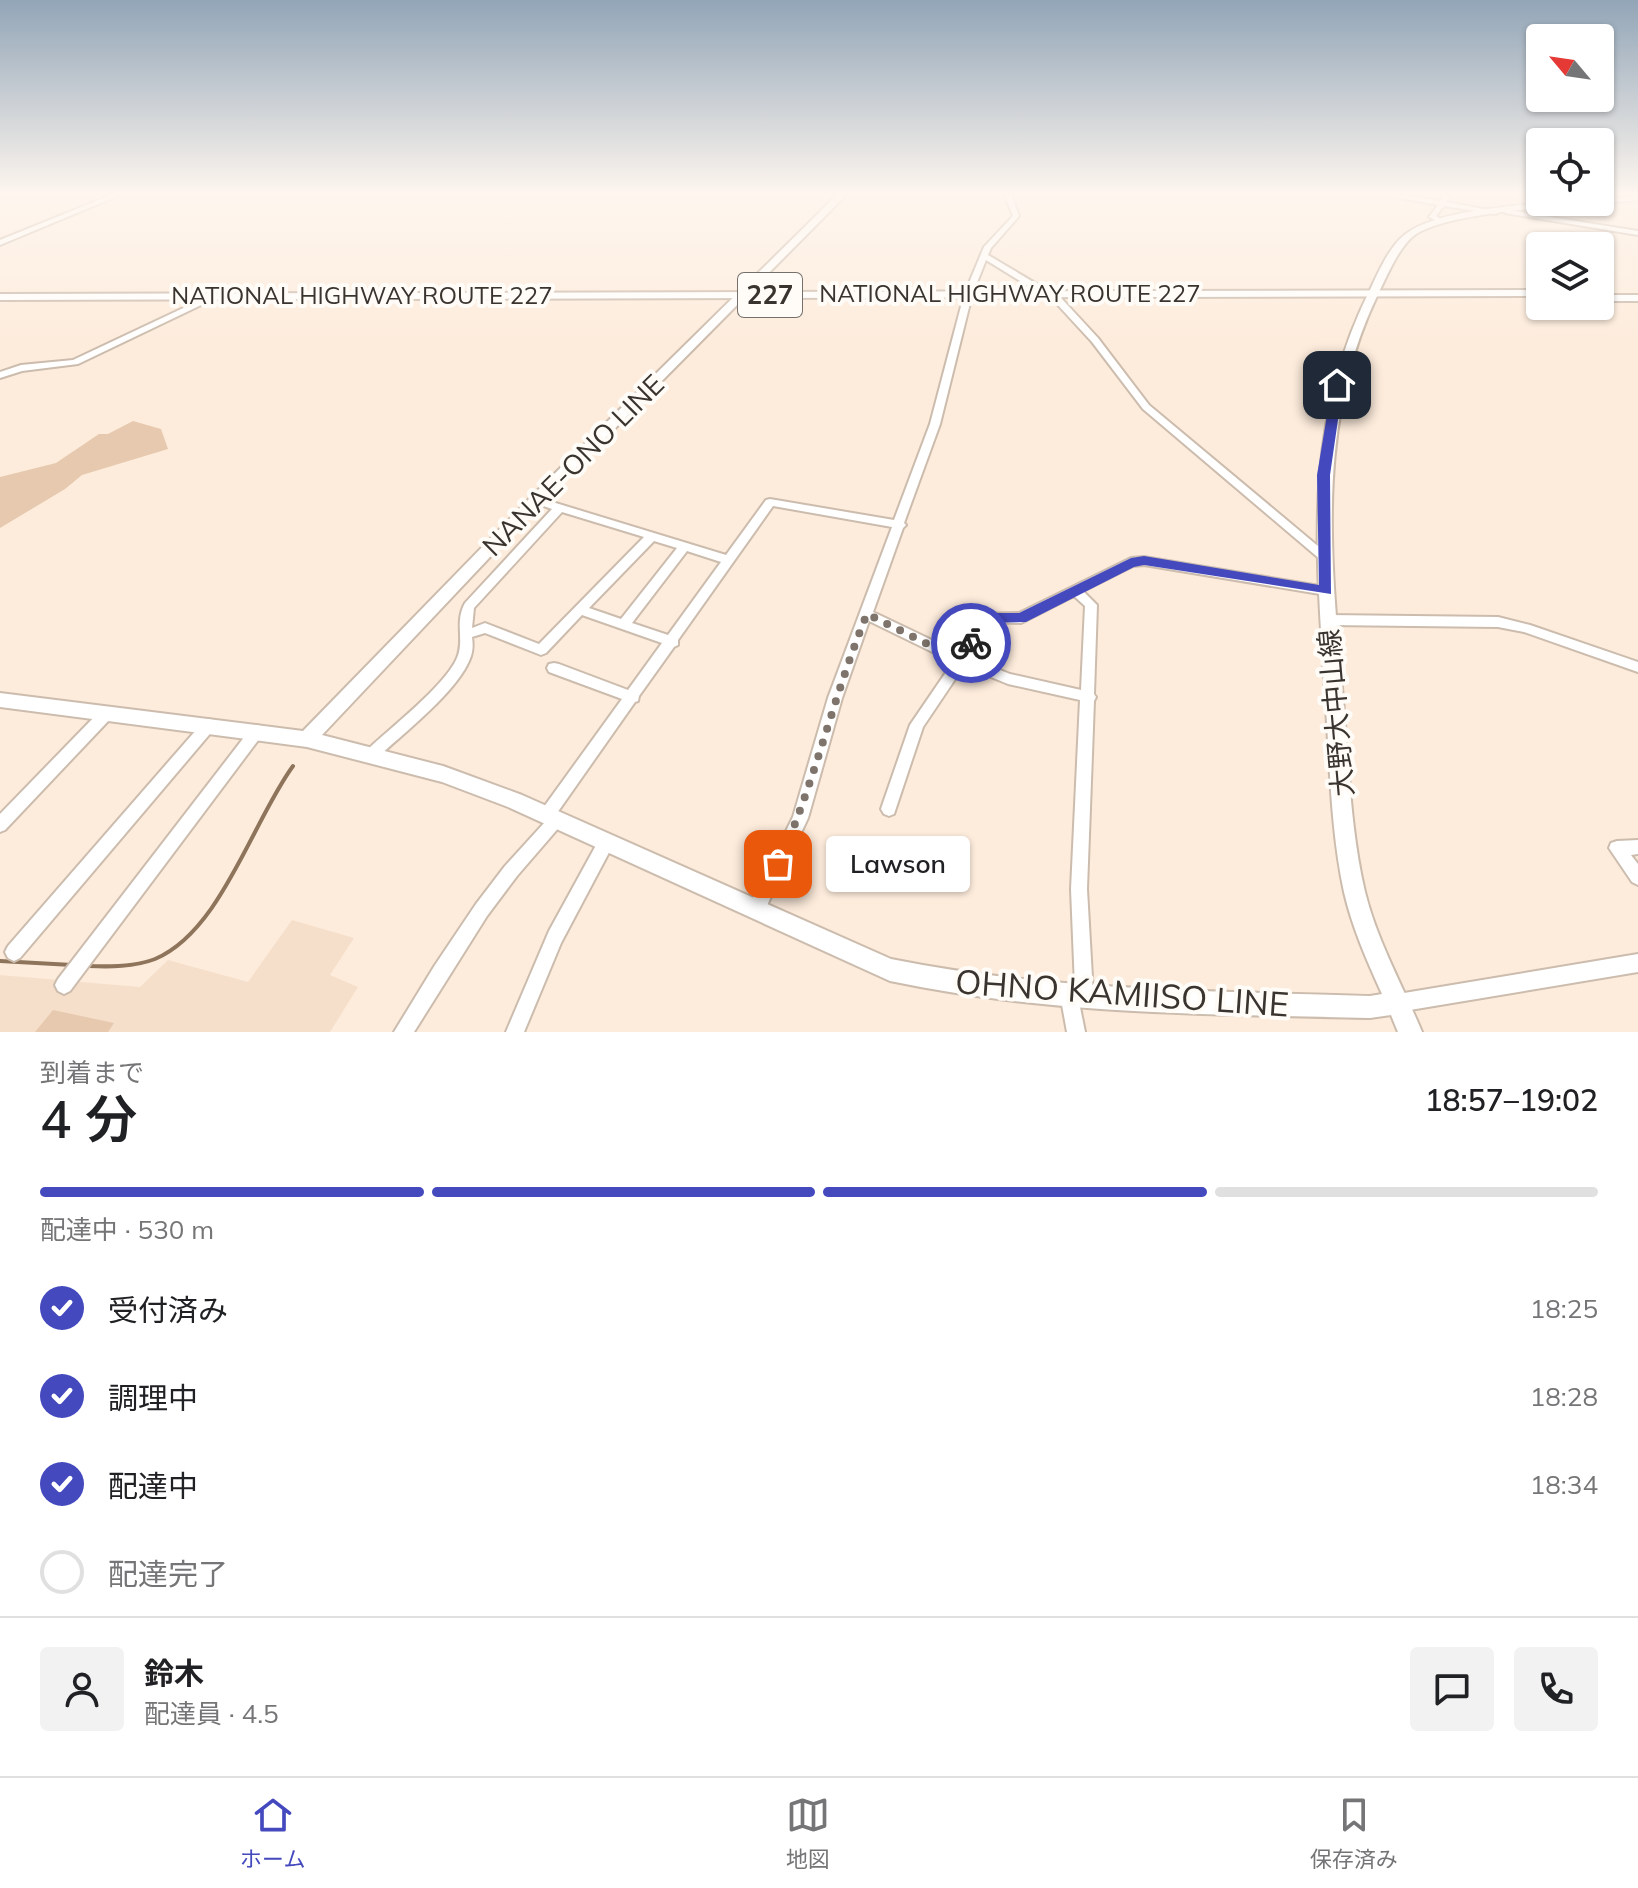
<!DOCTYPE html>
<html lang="ja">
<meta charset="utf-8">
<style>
:root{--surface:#fff;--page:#f2f2f2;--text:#202124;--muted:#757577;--line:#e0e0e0;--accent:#4449be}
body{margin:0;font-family:Mulish,"Noto Sans JP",sans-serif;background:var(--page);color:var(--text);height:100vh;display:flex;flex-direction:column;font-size:30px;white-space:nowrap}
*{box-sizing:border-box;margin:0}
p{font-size:26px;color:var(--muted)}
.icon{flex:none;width:44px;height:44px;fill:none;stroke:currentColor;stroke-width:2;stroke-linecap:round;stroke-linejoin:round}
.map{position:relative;height:1032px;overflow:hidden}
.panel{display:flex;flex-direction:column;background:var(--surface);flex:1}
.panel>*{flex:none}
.needle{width:52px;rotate:299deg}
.fabs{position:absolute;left:1526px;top:24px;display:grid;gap:16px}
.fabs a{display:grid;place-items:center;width:88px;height:88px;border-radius:8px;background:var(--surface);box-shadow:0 2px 6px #0004;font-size:40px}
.pin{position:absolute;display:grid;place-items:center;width:68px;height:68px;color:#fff;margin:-34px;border-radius:16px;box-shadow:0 4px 12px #0006}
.courier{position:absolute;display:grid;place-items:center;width:80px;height:80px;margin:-40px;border:6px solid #4449be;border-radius:50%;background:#fff;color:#222;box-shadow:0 2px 10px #0007}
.bubble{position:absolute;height:56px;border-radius:8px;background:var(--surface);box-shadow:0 2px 6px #0004;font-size:26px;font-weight:600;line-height:56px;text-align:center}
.headline em{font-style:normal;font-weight:600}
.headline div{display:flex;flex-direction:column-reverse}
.headline{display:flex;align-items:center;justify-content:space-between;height:136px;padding:0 40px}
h1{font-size:52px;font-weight:600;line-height:60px}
.bar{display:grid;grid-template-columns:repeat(4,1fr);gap:12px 8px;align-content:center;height:96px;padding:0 40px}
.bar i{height:10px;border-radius:6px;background:var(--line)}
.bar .on{background:var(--accent)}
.bar p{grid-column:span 4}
.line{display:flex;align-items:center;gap:20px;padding:0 40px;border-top:2px solid var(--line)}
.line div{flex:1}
.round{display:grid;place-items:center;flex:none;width:84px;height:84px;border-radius:8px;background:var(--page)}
ol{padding:0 40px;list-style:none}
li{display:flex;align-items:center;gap:24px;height:88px}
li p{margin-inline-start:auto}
li .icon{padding:8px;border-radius:50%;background:var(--accent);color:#fff;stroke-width:4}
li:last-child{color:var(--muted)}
li i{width:44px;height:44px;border:4px solid var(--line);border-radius:50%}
.menu{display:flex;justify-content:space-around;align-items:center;height:112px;border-top:2px solid var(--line);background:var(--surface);font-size:22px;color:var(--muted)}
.menu a{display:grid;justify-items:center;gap:4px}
.menu .on{color:var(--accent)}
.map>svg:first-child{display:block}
</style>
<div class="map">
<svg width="1638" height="1032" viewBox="0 0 1638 1032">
<rect width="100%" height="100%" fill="#fdecdc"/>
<polygon fill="#f6dfca" points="292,920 354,938 330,975 358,987 330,1032 0,1032 0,975 140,987 168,960 248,982"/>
<g fill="#e6c9ae">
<polygon points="133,421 161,429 168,449 82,475 65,489 0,528 0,477 56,463 99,434 108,434"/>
<polygon points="53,1010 114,1023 108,1032 35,1032"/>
</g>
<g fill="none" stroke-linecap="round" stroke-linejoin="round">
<g stroke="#8e745b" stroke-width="4">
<polyline points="0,961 72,965"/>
<path d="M88 966C110 967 134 967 155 959 221 931 252 822 293 766"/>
</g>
<g stroke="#ccbcad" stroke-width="4">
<g id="minor">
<polygon points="111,195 120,195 0,245 0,240"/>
<path d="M1005 195H1011L1019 216 991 248 988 255 1062 299 1098 338 1149 405 1331 557 1325 561 1321 560 1143 409 1092 342 1056 303 986 260 972 295 940 424 904 523 906 525 903 528 873 612 959 653 975 614 1019 613 1131 558 1144 557 1326 587 1330 588 1332 591 1330 594 1326 595 1144 565 1133 566 1083 591 1097 605 1094 694 1096 697 1094 701 1087 889 1093 995 1090 1001 1084 1004 1079 1002 1085 1032H1067L1060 994 1063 988 1069 985 1075 987 1071 889 1080 700 1008 684 964 666 923 727 894 814 889 816 884 814 881 809 910 725 953 662 869 621 842 698 808 818 762 916 756 918 750 916 748 910 750 904 793 817 828 698 892 527 773 506 678 640V645L674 647 639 696 638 701 635 702 557 813 561 815 564 820 561 825 517 876 487 916 414 1032H394L435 965 476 904 505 866 545 822 541 821 538 816 541 811 622 699 549 672 547 668 549 664 554 663 559 664 628 690 662 643 582 615 546 653 541 655 485 633 472 637C473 644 473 650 471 656 460 690 402 734 376 759L371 761 366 759 364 755 366 751C390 728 445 686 457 658 465 640 454 623 465 603L552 509 532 502 531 500 532 498 536 497 726 555 766 500 770 499 894 520 930 424 964 295 984 247 1013 216ZM562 512 644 537 539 644 485 623 472 628 474 608ZM654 541 677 548 621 619 589 608ZM687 551 721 562 668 635 632 623ZM1074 596 1085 606 1081 690 1010 674 970 658 974 650 984 622 1021 623Z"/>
<polygon points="1386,195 1401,195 1440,201 1445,195 1451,195 1446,202 1499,212 1496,214 1444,206 1436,216 1444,221 1441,223 1429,217 1438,205"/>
<polygon points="1507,210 1638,231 1638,235 1505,213 1505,211"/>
<polygon points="213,294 220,296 78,364 22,371 0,378 0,372 21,365 73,360"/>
<polygon points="1328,615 1498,617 1530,625 1638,662 1638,672 1524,632 1498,627 1328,625 1324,623 1322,620 1324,617"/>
<polygon points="107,707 112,709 114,713 112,717 5,830 0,832 0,814 102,709"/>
<polygon points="209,719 214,721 216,725 214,729 20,958 14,961 8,958 5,952 8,946 204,721"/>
<polygon points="257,725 262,727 264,731 262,735 70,991 64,994 58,991 55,985 58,979 252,727"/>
<polygon points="606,836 612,838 614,843 561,943 524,1032 506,1032 549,931 600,838"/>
<polygon points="1638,840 1638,854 1631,855 1638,864 1638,885 1632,882 1609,848 1611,843 1617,841"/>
<polygon points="1638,954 1638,972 1398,1012 1392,1009 1389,1003 1392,997 1398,994"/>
</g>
</g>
<g stroke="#ccbcad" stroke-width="4">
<path id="major" d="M837 195H846L541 503 322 735 443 766 522 795 891 959C1050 991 1208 991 1370 996L1382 994C1367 961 1352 927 1344 892 1330 827 1330 759 1325 693 1316 550 1303 423 1370 290 1379 271 1391 242 1410 231 1450 206 1552 202 1600 202V199L1638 196V200C1591 205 1445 209 1412 237 1397 251 1387 276 1378 294 1313 428 1332 568 1344 711 1349 771 1351 833 1365 892 1377 941 1403 986 1422 1032H1398L1391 1015 1370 1018C1206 1014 1051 1015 890 981L508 807 442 782 307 747 0 707V693L303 731 531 497Z"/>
</g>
<g stroke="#ccbcad" stroke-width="4">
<g id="highway">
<polygon points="1540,290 1540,296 0,300 0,294"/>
<rect x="1600" y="295" width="38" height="6"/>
</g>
</g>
<use href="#minor" fill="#fff" fill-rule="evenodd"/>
<use href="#major" fill="#fff" fill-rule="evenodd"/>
<use href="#highway" fill="#fff" fill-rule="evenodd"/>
</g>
<linearGradient id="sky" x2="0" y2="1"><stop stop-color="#92a5b7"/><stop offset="0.57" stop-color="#fef6ef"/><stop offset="1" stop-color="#fef6ef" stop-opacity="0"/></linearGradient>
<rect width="1638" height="340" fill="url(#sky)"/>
<polygon fill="#4449be" points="1337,382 1343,385 1330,475 1331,594 1144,565 1134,567 1026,622 985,623 976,647 965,647 963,643 974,613 1019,613 1131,558 1144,556 1319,585 1317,475 1332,385"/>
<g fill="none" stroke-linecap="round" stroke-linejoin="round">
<path stroke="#7e746b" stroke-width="8" stroke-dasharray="0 14.4" d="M778 864C815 784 833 696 867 614L960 660 971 643"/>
</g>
<g text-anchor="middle" stroke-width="8" stroke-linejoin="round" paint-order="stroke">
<g font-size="24" fill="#3a342e" stroke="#fffcf8">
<text x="1010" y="302">NATIONAL HIGHWAY ROUTE 227</text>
<text x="362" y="304">NATIONAL HIGHWAY ROUTE 227</text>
</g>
<rect fill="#fffcf8" stroke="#75706b" stroke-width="2" x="738" y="273" width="64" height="44" rx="6"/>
<g font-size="26" font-weight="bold" fill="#3a342e">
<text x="770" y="304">227</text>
</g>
<g font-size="28" fill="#3a342e" stroke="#fffcf8">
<text transform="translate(573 465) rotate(-45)" y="10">NANAE-ONO LINE</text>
<text transform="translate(1336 713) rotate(-95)" y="10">大野大中山線</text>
</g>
<g font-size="34" fill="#3a342e" stroke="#fffcf8">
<text transform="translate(1122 993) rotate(4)" y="12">OHNO KAMIISO LINE</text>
</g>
</g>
</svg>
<div class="fabs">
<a><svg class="needle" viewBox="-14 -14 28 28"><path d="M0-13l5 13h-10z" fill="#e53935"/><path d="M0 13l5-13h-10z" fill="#757577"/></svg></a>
<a><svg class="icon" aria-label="locate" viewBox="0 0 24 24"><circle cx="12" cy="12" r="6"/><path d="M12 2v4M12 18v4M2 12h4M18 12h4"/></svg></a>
<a><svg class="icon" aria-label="layers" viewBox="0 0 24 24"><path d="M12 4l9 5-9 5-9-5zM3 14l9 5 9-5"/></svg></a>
</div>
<div class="pin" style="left:778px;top:864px;background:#ea580c"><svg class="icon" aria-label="bag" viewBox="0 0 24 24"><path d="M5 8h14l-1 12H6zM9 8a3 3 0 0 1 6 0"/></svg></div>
<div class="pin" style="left:1337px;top:385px;background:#1f2937"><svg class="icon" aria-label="home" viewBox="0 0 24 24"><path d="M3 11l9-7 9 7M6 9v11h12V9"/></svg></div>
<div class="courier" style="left:971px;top:643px"><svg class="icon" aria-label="bike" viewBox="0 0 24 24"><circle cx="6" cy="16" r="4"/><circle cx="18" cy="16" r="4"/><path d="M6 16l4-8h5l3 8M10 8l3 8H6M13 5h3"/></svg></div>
<div class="bubble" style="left:826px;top:836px;width:144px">Lawson</div>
</div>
<section class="panel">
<div class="headline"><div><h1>4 分</h1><p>到着まで</p></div><em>18:57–19:02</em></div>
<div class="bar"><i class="on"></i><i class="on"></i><i class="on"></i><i></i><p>配達中 · 530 m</p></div>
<ol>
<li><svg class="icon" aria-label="check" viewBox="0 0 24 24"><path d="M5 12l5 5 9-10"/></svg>受付済み<p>18:25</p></li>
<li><svg class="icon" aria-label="check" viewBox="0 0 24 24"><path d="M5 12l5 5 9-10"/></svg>調理中<p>18:28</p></li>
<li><svg class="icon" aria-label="check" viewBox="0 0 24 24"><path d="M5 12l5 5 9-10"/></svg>配達中<p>18:34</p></li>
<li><i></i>配達完了</li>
</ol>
<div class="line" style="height:144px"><a class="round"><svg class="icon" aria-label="person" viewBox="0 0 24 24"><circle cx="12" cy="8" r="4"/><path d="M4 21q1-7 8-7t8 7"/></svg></a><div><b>鈴木</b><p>配達員 · 4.5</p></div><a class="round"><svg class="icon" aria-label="chat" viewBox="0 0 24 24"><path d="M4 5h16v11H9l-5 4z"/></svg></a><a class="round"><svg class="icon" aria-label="phone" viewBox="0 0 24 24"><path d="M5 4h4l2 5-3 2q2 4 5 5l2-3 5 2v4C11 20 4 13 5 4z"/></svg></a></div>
</section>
<nav class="menu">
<a class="on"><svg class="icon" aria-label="home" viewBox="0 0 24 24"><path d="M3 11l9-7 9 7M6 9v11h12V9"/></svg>ホーム</a>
<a><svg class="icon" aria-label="map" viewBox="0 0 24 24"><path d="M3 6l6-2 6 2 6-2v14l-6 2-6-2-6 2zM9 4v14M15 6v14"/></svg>地図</a>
<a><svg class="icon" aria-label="saved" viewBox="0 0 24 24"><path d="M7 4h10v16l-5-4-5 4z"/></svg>保存済み</a>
</nav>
